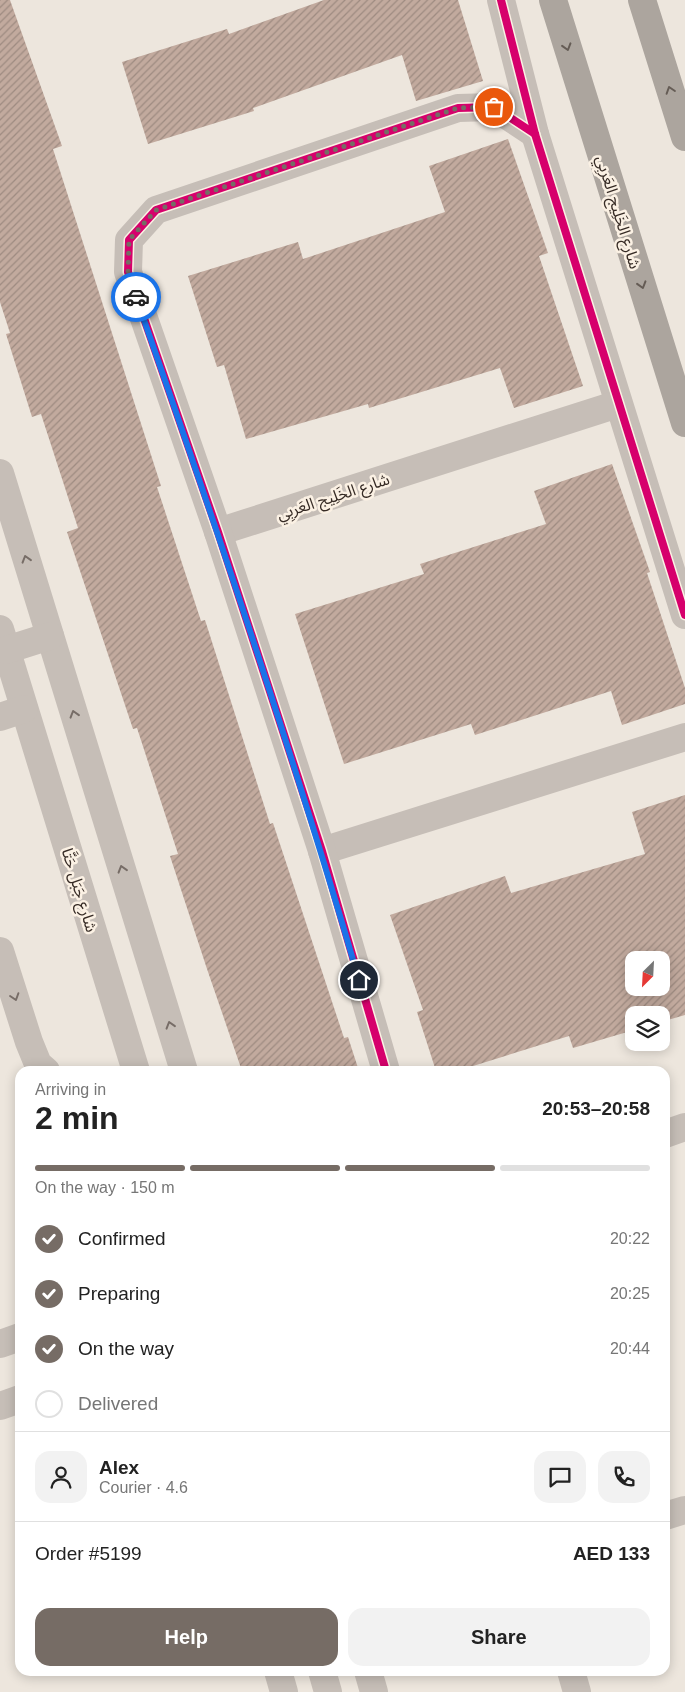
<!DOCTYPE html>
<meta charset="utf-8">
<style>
:root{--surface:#fff;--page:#f2f2f2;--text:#222;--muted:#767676;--line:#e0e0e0;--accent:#766c65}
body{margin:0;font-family:Helvetica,"Noto Sans Arabic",sans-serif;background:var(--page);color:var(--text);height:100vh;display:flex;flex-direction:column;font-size:19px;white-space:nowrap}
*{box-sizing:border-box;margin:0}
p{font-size:16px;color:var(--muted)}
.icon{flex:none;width:28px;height:28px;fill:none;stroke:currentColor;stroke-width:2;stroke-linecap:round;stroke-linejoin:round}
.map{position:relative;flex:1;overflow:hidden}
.details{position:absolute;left:15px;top:1066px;width:655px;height:610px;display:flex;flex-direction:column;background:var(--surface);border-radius:15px;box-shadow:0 2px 12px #0003}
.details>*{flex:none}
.needle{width:32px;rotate:204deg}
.fabs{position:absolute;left:625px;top:951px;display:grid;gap:10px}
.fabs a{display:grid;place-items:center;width:45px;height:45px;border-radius:10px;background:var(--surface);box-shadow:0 2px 12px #0003;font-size:25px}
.pin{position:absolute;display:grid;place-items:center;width:42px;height:42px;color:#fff;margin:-21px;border:2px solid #fff;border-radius:50%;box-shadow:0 1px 5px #0007}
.courier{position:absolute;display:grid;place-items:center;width:50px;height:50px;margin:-25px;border:4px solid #1a73e8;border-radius:50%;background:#fff;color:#222;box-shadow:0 1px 6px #0007}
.head em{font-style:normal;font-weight:600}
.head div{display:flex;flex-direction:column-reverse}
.head{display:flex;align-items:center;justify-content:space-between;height:85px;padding:0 20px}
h1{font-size:32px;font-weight:600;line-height:38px}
.bar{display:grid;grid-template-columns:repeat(4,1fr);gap:8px 5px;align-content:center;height:60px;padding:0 20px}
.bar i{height:6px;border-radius:4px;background:var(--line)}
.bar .on{background:var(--accent)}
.bar p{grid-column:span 4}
.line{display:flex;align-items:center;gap:12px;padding:0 20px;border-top:1px solid var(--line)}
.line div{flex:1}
.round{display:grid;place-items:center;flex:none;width:52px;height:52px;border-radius:15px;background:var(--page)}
ol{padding:0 20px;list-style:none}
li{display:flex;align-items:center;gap:15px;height:55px}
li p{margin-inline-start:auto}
li .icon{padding:5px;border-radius:50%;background:var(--accent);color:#fff;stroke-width:4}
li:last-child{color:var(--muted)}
li i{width:28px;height:28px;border:2px solid var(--line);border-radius:50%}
.cta{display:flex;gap:10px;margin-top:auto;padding:10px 20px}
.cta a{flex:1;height:58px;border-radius:15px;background:var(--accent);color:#fff;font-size:20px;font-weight:600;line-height:58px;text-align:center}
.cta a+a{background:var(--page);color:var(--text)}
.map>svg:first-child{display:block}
</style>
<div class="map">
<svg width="685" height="1692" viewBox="0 0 685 1692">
<defs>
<pattern id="building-hatch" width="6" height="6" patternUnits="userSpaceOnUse" patternTransform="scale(1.25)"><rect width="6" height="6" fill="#c2aa9e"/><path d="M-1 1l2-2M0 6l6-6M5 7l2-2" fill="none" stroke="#9e8b81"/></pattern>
</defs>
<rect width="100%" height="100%" fill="#ede6dd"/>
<g fill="url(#building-hatch)" fill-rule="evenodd">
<polygon points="0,0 10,0 62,146 53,149 161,486 157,487 201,621 205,620 270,824 273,823 344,1038 348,1037 359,1071 242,1071 206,966 170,856 178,854 137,728 133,729 67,532 78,528 41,414 32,417 6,334 10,333 0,302"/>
<polygon points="324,0 458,0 483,81 416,101 402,55 253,108 254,111 148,144 122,62 227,29 229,34"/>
<polygon points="508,139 548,253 539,256 583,386 514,408 500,368 369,408 368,404 246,439 224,365 217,367 188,276 298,242 303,259 445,212 429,166"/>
<polygon points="612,464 650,572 647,573 685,688 685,704 622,725 611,691 475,735 471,724 344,764 295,614 424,574 420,564 546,524 534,491"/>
<path d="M685 795V1015L661 1022V1015H634V1030L573 1048 569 1036 457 1071H436L417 1012 423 1010 390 915 505 876 511 893 645 854 632 812ZM634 960H661V988H634Z"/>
</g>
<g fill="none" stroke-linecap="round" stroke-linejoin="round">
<g stroke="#c6beb7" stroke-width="28">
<polyline points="501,0 535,134 685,615"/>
<polyline points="0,473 184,1071"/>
<polyline points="218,532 618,404"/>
<polyline points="0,629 136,1071"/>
<polyline points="6,650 50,636"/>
<polyline points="0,717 24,709"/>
<polyline points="322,851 685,737"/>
<polyline points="0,951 29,1042 38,1064 46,1071"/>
<polyline points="386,1071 322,851 218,532 128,272 129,240 156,210 458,108 494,107 535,134"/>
<polyline points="665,1134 685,1127"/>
<polyline points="0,1344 20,1337"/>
<polyline points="0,1406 20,1399"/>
<polyline points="665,1516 685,1510"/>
<polyline points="278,1671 284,1692"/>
<polyline points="322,1671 328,1692"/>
<polyline points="368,1671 374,1692"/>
<polyline points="571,1671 577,1692"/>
</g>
<g stroke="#aca59e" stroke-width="28">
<polyline points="553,0 685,423"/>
<polyline points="642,0 685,137"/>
</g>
<g stroke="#fbf1e4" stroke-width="11">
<g id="cycleway">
<polyline points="501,0 535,134 685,615"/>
<polyline points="386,1071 322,851 218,532 128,272 129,240 156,210 458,108 494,107 535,134"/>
</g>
</g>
<use href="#cycleway" stroke="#d6006c" stroke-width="8"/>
</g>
<defs><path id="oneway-chevron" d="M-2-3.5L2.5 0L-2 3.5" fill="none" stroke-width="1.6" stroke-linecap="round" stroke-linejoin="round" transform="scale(1.25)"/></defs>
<g stroke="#655c55">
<use href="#oneway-chevron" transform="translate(567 47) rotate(73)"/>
<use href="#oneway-chevron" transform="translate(670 90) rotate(-108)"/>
<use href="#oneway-chevron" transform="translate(642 285) rotate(73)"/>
</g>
<g stroke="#776d67">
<use href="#oneway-chevron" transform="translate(26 559) rotate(-107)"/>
<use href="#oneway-chevron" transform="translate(74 714) rotate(-107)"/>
<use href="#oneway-chevron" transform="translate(122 869) rotate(-107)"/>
<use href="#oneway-chevron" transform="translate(15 997) rotate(72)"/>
<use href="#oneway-chevron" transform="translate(170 1025) rotate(-107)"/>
</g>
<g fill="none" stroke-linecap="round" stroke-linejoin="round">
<polyline stroke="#766c65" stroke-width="5" stroke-dasharray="0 9" points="136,297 128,272 129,240 156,210 458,108 494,107"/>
<path stroke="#1a73e8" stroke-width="6" d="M136 297C215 523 292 750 359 980"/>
</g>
<g text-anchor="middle" stroke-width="5" stroke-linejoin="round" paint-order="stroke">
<g font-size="16" fill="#362b25" stroke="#fbf1e4">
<text transform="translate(619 212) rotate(73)" y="6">شارع الخَلِيج العَربِي</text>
<text transform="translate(333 496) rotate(-18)" y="6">شارع الخَلِيج العَربِي</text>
<text transform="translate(80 890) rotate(73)" y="6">شارع جَبَل حَتَّا</text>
</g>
</g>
</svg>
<div class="fabs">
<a><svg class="needle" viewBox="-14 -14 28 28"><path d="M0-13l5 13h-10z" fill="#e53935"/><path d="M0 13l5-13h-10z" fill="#767676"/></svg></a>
<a><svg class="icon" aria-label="layers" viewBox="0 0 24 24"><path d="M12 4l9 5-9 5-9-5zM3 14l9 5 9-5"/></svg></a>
</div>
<div class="pin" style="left:494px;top:107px;background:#ea580c"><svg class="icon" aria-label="bag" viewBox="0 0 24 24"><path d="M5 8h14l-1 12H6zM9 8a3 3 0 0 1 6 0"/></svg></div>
<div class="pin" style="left:359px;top:980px;background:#1f2937"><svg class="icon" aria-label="home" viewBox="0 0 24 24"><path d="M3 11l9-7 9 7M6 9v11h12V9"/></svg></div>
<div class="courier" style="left:136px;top:297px"><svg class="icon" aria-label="car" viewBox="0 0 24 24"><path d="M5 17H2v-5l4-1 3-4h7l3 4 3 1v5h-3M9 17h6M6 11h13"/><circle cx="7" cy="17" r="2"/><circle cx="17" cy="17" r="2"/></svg></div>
<section class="details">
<div class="head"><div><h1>2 min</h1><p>Arriving in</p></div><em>20:53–20:58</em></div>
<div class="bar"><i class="on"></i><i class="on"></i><i class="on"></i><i></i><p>On the way · 150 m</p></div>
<ol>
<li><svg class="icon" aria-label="check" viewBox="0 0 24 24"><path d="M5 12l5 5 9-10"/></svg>Confirmed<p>20:22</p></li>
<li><svg class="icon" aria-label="check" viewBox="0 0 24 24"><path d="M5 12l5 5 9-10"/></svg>Preparing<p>20:25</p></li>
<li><svg class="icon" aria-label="check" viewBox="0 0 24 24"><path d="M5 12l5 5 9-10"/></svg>On the way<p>20:44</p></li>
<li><i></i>Delivered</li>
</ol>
<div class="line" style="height:90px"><a class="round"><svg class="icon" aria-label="person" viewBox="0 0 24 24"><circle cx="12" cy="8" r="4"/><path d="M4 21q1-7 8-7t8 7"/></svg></a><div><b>Alex</b><p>Courier · 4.6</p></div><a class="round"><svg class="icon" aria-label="chat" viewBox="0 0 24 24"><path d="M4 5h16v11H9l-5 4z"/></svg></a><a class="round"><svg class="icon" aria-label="phone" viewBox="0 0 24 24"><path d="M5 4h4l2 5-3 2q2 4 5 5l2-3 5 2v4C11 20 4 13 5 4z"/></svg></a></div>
<div class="line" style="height:65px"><div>Order #5199</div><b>AED 133</b></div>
<div class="cta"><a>Help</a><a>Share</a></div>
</section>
</div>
